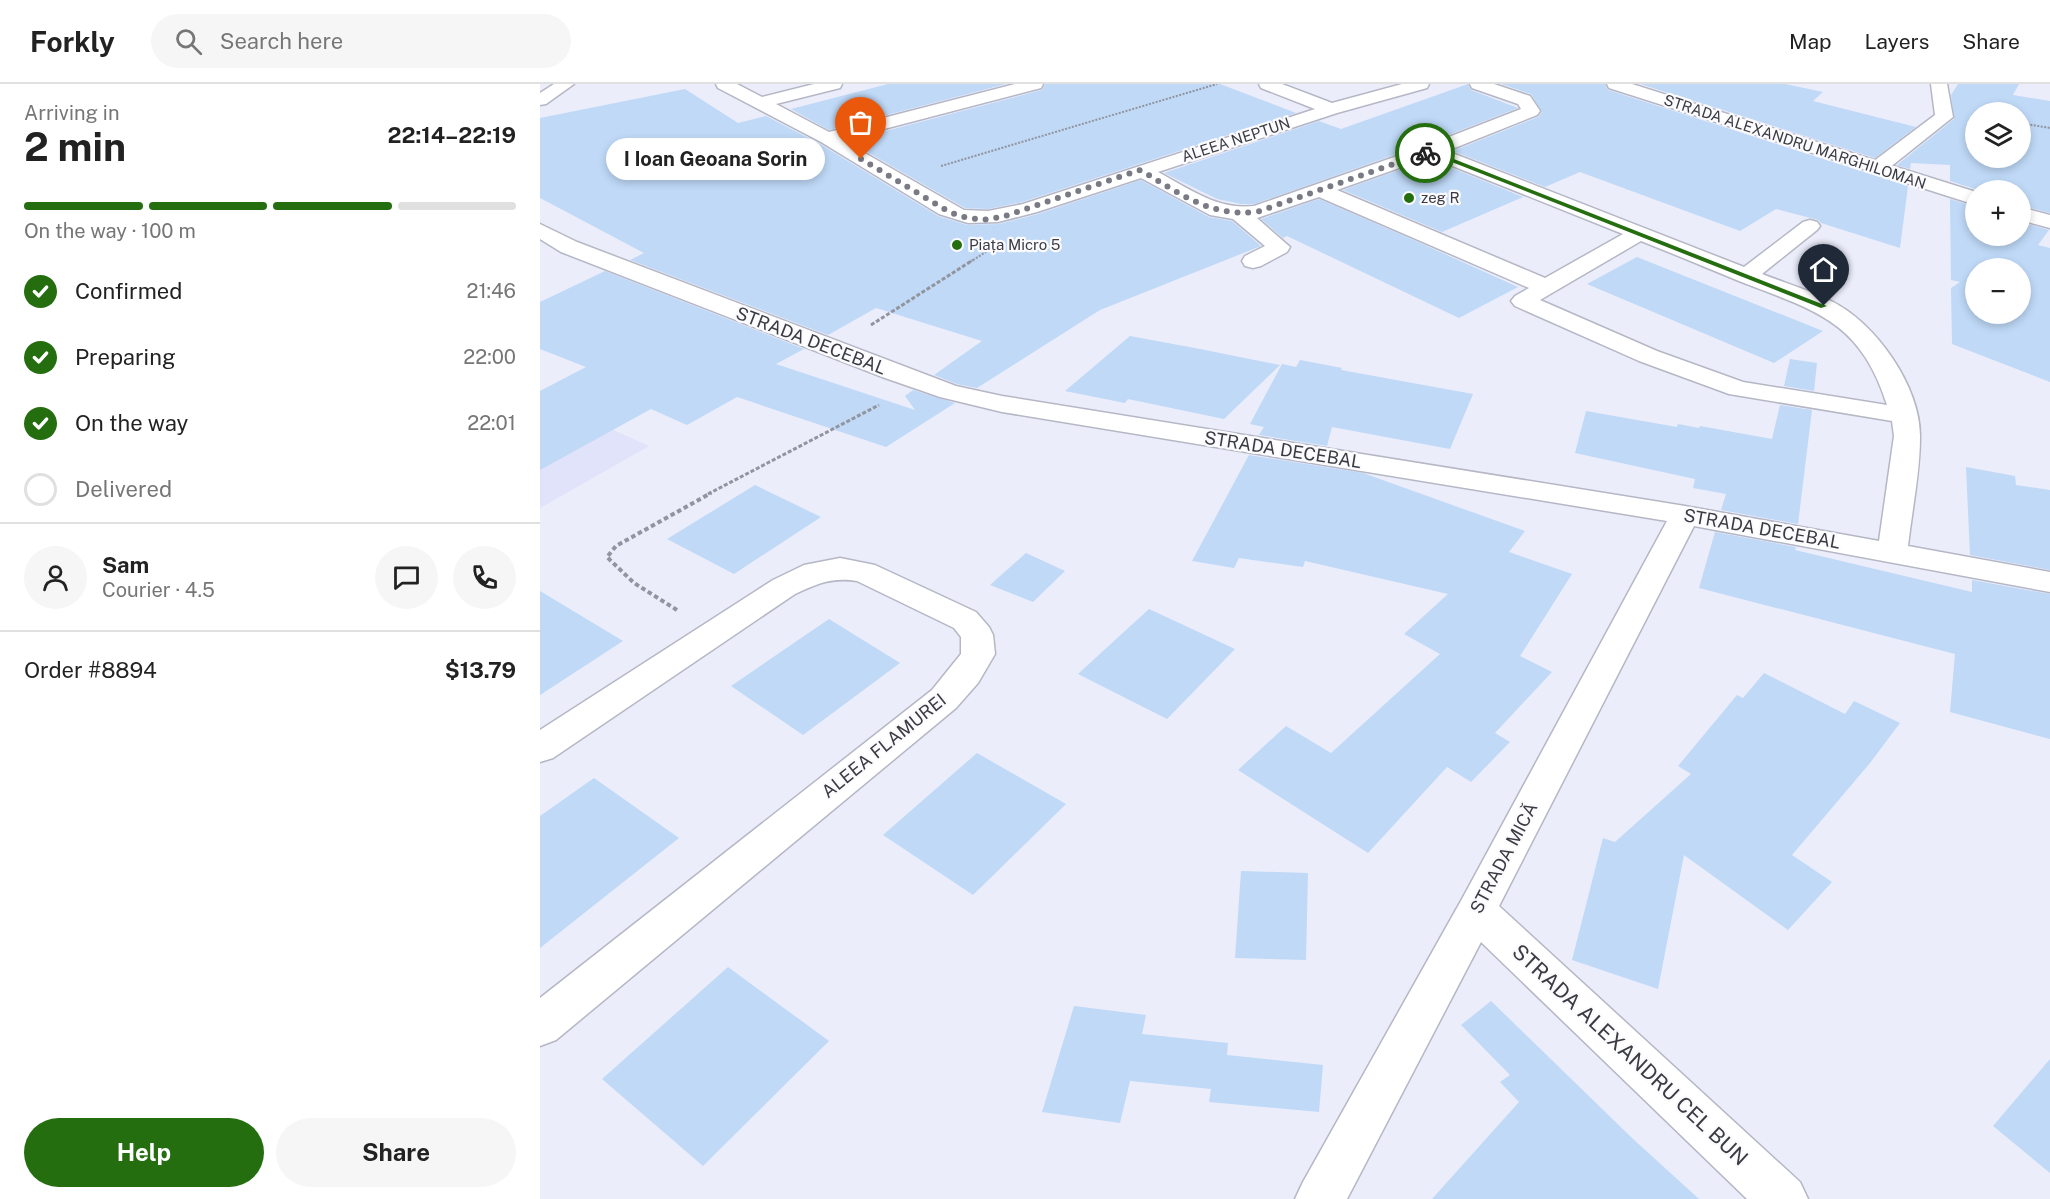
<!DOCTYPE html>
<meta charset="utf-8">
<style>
:root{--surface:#fff;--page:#f6f6f6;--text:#222;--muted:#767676;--line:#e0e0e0;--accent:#246e10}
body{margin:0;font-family:"Public Sans",sans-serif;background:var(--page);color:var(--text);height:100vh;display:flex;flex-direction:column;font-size:22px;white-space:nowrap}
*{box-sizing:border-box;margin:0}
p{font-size:20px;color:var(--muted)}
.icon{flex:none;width:33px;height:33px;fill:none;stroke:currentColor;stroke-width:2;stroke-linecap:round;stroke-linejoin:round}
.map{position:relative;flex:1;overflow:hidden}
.details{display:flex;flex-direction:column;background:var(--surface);width:540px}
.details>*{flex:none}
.tools{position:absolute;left:1425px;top:18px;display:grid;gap:12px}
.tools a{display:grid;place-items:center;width:66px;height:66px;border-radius:50%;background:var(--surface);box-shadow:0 3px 9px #0003;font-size:30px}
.pin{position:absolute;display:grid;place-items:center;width:51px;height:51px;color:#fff;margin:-62px -26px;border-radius:50% 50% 50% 0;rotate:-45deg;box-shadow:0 0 6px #0007}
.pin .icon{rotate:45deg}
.courier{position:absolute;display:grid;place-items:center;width:60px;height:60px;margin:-30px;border:4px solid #246e10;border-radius:50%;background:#fff;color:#222;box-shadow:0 2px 8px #0007}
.bubble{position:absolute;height:42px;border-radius:21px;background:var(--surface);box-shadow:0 3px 9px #0003;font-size:20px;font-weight:700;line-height:42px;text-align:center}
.summary em{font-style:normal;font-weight:700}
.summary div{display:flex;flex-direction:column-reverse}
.summary{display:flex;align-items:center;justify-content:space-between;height:102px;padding:0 24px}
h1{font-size:39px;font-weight:700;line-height:45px}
.bar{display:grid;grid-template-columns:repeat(4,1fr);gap:9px 6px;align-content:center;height:72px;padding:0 24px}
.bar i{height:8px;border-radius:4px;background:var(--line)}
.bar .on{background:var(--accent)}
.bar p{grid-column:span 4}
.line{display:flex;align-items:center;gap:15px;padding:0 24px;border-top:2px solid var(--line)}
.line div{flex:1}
.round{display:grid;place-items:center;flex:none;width:63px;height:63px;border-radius:32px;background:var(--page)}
ol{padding:0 24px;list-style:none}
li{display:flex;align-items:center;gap:18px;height:66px}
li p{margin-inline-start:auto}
li .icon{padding:6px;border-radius:50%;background:var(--accent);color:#fff;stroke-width:4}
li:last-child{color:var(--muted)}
li i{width:33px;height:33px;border:3px solid var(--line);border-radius:50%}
.action{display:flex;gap:12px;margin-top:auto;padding:12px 24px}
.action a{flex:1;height:69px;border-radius:36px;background:var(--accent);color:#fff;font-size:24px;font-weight:700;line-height:69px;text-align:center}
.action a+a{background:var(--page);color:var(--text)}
header{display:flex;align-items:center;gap:36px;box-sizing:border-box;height:84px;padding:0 30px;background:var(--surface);border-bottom:2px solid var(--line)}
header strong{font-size:28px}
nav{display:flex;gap:33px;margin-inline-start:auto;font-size:21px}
.search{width:420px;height:54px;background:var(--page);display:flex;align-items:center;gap:15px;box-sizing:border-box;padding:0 21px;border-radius:33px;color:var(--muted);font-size:22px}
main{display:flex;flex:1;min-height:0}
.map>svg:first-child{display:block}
</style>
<header>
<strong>Forkly</strong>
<div class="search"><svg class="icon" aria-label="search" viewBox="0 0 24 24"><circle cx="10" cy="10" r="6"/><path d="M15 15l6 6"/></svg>Search here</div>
<nav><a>Map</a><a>Layers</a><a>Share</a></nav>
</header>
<main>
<section class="details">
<div class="summary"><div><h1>2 min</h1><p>Arriving in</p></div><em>22:14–22:19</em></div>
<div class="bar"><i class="on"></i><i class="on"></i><i class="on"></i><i></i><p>On the way · 100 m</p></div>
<ol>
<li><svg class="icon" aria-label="check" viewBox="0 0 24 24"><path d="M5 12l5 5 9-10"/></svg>Confirmed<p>21:46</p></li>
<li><svg class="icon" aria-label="check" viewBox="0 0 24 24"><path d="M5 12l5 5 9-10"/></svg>Preparing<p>22:00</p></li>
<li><svg class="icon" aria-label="check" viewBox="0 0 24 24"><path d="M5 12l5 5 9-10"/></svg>On the way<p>22:01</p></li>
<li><i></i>Delivered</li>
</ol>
<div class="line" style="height:108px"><a class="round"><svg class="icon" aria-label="person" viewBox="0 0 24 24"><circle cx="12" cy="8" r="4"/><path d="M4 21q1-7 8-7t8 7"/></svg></a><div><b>Sam</b><p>Courier · 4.5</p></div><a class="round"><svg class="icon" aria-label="chat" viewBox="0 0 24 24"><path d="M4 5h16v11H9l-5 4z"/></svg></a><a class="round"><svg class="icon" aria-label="phone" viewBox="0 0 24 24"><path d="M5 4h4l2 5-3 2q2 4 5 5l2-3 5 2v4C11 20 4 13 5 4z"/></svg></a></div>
<div class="line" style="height:78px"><div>Order #8894</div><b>$13.79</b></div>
<div class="action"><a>Help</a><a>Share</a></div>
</section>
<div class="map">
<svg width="1510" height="1115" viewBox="0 0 1510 1115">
<rect width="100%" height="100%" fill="#ebedfb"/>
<polygon fill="#e0e3f9" points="0,313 109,362 0,424"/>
<g fill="#bfd9f7" fill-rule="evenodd">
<polygon points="348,0 466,0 289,46 251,25"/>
<polygon points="505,0 680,0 756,29 482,118 448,125 425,124 308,57 502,6"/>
<polygon points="928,0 931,6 978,24 882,61 714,120 701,120 677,115 624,89 779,37 801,45"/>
<polygon points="961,0 1065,0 1068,6 1368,102 1360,164 1281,139 1278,136 1236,125 1200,147 1040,88 1005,103 913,67 998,33 1002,28 991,10"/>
<polygon points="1100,0 1245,0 1283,8 1273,17 1376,43 1335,74"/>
<path d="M1418 0H1479L1473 11 1510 17V129L1480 121V106H1438L1410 97V81L1371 79 1370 85 1357 81 1414 35 1411 11ZM1436 28H1480V74H1436Z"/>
<polygon points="145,5 198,39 226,32 280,60 398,132 427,141 459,140 498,130 601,96 669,133 692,137 721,162 560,226 437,304 417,300 394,291 442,257 336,224 288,251 90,176 104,169 0,114 0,34"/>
<polygon points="890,75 983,113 902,148 803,106"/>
<polygon points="779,115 878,158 978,203 919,234 747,152 743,154 721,135"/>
<path d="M1410 115 1436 123V152H1480V138L1509 146 1498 161 1510 164V298L1412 260 1411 204 1420 198 1411 196ZM1436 184H1480V230H1436Z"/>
<polygon points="1097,173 1283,247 1234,279 1047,200"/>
<polygon points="65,187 264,265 236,280 375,326 365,312 373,306 415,319 346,363 197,313 147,341 111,325 0,386 0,307 46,283 0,265 0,218"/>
<polygon points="590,252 660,265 740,281 684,335 588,315 585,319 525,307"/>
<polygon points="1250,275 1277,279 1274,307 1244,302"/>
<polygon points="760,276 802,284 801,286 933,310 910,365 792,343 787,362 719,351 724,343 710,340 742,280 756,283"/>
<polygon points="1240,321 1272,326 1258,440 1181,426 1186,410 1153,404 1155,395 1035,369 1046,327 1137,343 1138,340 1159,344 1160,342 1232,355"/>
<polygon points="709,371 823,389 985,447 969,468 1032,490 980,572 1012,588 955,649 970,658 931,698 907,683 828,769 698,686 746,642 791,669 900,570 864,550 908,510 765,477 763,483 699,474 694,484 652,477"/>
<polygon points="1426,383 1475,392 1476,401 1510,406 1510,486 1430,471"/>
<polygon points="215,401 281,433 194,490 127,455"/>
<polygon points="1175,448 1256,463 1255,466 1432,508 1432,496 1510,510 1510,655 1410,628 1415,570 1159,504"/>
<polygon points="486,469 525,487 493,518 450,501"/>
<polygon points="0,507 83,557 0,611"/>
<polygon points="609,525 695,565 627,635 538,590"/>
<polygon points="289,535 360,579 263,651 191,602"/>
<polygon points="1224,589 1305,630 1314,617 1360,639 1330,679 1252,771 1292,798 1248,846 1144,771 1118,905 1032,876 1063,754 1075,758 1151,690 1138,682 1197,611 1203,614"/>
<polygon points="437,669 526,720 433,811 343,751"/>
<polygon points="54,694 139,754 0,864 0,732"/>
<polygon points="701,787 768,789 766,876 695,874"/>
<polygon points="188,883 289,957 163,1082 62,995"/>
<polygon points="951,917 1092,1054 1159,1115 892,1115 979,1018 960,998 970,991 921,941"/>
<polygon points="534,922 606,931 602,950 688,959 687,971 783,981 779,1028 669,1018 671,1005 590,997 580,1039 502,1028"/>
<polygon points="1510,975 1510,1089 1453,1042"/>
</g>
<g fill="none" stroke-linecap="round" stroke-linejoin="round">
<g stroke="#b5b7c5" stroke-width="3">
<g id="minor">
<polygon points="14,0 34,0 6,20 0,21 0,9"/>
<path d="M176 0H197L222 13 274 0H302L300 4 236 20 289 48 475 0H503L501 4 302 56 424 126 448 127 483 120 775 25 721 4 719 0H742L792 19 862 0H889L887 4 797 29 618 88C650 105 677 126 714 122L883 63 981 25 978 20 932 4 930 0H954L990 12 1000 27 997 31 907 67 1204 183 1263 138 1270 136 1277 138 1280 142 1277 146 1222 190C1245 199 1269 206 1291 217 1335 238 1381 303 1380 353 1380 389 1372 426 1368 462L1510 488V508L1154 442 959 822 1260 1098 1268 1115H1207L941 858 807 1115H755L763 1098 922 815 1127 437 462 328 400 313 345 294 21 168 0 155V140L37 158 416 302 462 312 1145 422 1339 457 1354 352 1352 337 1189 310 1099 277 975 222 971 217 975 212 989 204 779 113 717 134 750 163 747 168 721 182 713 184 705 182 702 177 705 172 725 162 693 135 670 131 601 94 497 128 458 138 428 139 399 130 281 58 178 4ZM890 73 1083 150 1005 194 797 106ZM1101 157C1134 170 1167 184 1199 197 1275 227 1320 236 1347 321L1203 298 1117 267 1000 216Z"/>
<polygon points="1391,0 1407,0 1413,33 1344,88 1330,88 1327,84 1330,80 1395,31"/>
<path d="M300 474 335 481 436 528 449 543 453 551 455 570 438 599 416 624 16 956 0 962V914L392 606 421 570V553L414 544 317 497C292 493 277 500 255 510L13 674 0 678V646L233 496 264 481Z"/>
</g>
</g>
<g stroke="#b5b7c5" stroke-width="3">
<g id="major">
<polygon points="1067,0 1092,0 1436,108 1436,121 1069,4"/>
<polygon points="1480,123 1510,131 1510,144 1480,136"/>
</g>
</g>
<g stroke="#92949e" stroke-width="2" stroke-dasharray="2 1.5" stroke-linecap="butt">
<polyline points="1480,39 1510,44"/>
<polyline points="401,82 677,0"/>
<polyline points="430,178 449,166"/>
</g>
<g stroke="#92949e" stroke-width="3" stroke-dasharray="4 2" stroke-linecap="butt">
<polyline points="331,241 433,176"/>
<polyline points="168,410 339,321"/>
</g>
<polyline stroke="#92949e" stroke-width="4" stroke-dasharray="4.5 3" stroke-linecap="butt" points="137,526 94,499 67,473 76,462 171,409"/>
<use href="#minor" fill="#fff" fill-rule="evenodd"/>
<use href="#major" fill="#fff" fill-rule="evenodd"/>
</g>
<polygon fill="#246e10" points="888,66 891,66 1287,222 1281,224 889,69 882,69"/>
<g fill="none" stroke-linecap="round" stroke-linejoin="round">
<path stroke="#797a83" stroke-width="6" stroke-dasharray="0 10.8" d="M321 75 406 126 419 132 442 136 462 133 600 86C640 109 668 133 717 128L885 69"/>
</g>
<g fill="#246e10" stroke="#fbfbfe" stroke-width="2">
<circle cx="869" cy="114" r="6"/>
<circle cx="417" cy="161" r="6"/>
</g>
<g text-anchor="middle" stroke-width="4.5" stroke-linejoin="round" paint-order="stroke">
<g font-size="15" fill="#3b3c42" stroke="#fbfbfe">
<text transform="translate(696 56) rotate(-18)" y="5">ALEEA NEPTUN</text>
<text transform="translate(1255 58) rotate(18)" y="5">STRADA ALEXANDRU MARGHILOMAN</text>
</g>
<g font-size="15" fill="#3b3c42" stroke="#fbfbfe" text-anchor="start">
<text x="881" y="119">zeg R</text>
<text x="429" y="166">Piața Micro 5</text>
</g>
<g font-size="18" fill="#3b3c42" stroke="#fbfbfe">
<text transform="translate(271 257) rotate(21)" y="6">STRADA DECEBAL</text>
<text transform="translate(743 366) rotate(9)" y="6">STRADA DECEBAL</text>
<text transform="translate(1222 445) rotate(10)" y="6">STRADA DECEBAL</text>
<text transform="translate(344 662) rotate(-39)" y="6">ALEEA FLAMUREI</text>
<text transform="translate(964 774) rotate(-62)" y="6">STRADA MICĂ</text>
</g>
<g font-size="21" fill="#3b3c42" stroke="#fbfbfe">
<text transform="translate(1090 971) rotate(43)" y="7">STRADA ALEXANDRU CEL BUN</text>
</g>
</g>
</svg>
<div class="tools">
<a><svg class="icon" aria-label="layers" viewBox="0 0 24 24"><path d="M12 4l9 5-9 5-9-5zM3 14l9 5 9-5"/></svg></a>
<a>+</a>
<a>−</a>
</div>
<div class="pin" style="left:321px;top:75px;background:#ea580c"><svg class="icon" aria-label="bag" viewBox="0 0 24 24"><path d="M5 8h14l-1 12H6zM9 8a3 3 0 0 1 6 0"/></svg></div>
<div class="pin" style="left:1284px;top:222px;background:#1f2937"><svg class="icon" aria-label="home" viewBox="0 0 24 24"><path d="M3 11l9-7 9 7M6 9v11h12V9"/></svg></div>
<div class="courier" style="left:885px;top:69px"><svg class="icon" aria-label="bike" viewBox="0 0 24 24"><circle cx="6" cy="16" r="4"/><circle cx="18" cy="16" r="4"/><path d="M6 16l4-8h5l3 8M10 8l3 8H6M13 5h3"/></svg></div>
<div class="bubble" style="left:66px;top:54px;width:219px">I Ioan Geoana Sorin</div>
</div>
</main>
